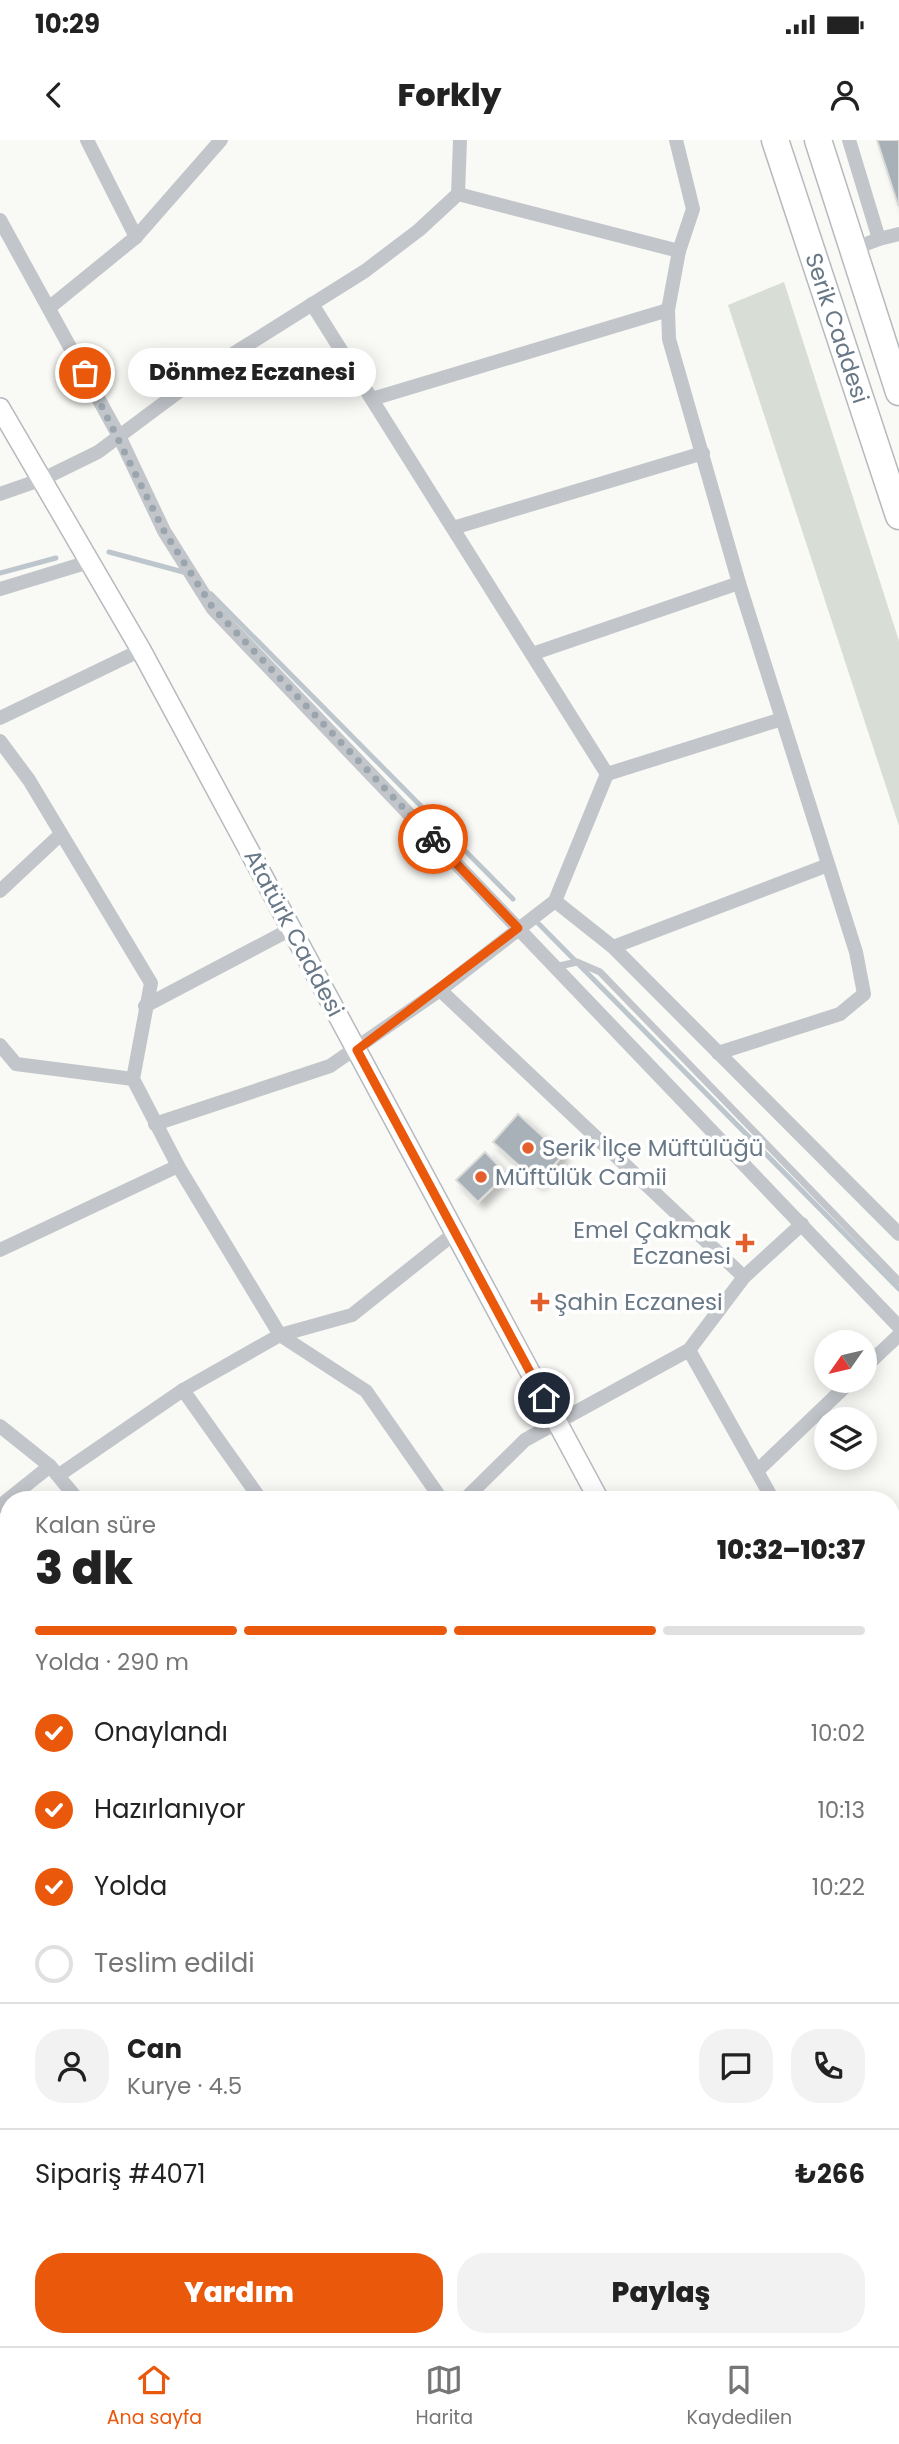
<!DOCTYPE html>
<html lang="tr">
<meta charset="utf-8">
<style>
:root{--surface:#fff;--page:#f2f2f2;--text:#222;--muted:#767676;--line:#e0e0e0;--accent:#ea580c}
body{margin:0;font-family:Poppins,sans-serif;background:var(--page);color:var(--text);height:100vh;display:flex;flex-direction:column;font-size:26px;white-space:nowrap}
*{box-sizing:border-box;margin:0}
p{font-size:23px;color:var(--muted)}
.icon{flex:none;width:38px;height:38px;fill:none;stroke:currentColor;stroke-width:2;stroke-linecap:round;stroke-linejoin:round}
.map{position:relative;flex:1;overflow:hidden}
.side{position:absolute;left:0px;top:1351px;width:900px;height:856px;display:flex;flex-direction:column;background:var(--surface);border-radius:28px 28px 0 0;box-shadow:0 4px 18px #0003}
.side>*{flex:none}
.needle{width:46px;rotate:236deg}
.fabs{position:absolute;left:814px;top:1190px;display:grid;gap:14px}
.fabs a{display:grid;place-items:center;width:63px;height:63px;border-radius:50%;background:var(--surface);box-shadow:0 4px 18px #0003;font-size:35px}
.pin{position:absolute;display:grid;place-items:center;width:60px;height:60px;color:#fff;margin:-30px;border:4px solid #fff;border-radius:50%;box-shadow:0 2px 7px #0007}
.courier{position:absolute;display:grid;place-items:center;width:70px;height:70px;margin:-35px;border:5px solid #ea580c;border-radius:50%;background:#fff;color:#222;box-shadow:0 2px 9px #0007}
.bubble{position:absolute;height:49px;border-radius:24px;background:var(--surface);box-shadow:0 4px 18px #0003;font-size:23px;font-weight:800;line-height:49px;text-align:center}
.summary em{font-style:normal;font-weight:800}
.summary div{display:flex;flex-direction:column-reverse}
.summary{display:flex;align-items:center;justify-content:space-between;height:119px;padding:0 35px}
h1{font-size:46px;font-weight:800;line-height:52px}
.bar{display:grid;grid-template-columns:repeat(4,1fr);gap:10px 7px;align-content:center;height:84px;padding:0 35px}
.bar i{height:9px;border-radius:5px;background:var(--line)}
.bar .on{background:var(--accent)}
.bar p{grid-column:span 4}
.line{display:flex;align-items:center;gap:18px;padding:0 35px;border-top:2px solid var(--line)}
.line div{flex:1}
.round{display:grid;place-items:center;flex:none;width:74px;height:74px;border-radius:28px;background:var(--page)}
ol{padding:0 35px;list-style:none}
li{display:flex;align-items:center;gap:21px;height:77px}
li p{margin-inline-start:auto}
li .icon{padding:7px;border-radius:50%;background:var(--accent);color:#fff;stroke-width:4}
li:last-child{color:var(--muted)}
li i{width:38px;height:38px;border:4px solid var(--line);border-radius:50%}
.button{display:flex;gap:14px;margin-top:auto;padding:14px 35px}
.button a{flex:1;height:80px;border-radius:28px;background:var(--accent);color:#fff;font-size:28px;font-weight:800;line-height:80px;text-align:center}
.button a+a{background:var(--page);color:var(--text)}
.status{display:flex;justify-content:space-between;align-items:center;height:49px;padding:0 35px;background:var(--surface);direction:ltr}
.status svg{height:19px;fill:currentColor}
header{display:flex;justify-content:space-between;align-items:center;height:91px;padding:0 35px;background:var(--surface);font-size:32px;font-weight:800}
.menu{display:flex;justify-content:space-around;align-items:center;height:98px;border-top:2px solid var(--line);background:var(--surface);font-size:19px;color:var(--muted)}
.menu a{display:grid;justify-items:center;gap:4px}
.menu .on{color:var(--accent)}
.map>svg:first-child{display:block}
</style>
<div class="status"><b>10:29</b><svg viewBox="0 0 49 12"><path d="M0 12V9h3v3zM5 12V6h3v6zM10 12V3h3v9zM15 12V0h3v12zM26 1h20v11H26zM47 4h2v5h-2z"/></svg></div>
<header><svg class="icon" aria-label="back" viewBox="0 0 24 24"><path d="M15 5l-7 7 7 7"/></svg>Forkly<svg class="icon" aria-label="person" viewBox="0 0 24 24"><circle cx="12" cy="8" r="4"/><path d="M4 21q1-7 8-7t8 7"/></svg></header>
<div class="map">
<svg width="899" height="2206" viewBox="0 0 899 2206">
<defs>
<filter id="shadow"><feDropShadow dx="6" dy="6" stdDeviation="3.5" flood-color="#0004"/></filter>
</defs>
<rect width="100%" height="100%" fill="#f9f9f6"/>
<polygon fill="#d8ded6" points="784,142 899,501 899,686 728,165"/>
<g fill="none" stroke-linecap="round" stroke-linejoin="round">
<g stroke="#bdc6cc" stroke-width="5">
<polyline points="109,412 187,433"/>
<polyline points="0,433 56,418"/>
<polyline points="211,454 513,759"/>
<polyline points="535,780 899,1149"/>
</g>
</g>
<g fill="#a9b1b8" stroke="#dbdbd9" stroke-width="2" filter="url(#shadow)">
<polygon points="877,0 899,0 899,65 898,65"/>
<polygon points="518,974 563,1015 538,1043 493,1002"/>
<polygon points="485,1012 507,1034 478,1062 456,1040"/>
</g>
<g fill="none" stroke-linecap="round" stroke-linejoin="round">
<g stroke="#b5babf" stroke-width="22">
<g id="secondary">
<polyline points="0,268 141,510 599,1360"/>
<polyline points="891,1844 899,1853"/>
</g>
</g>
<g stroke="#b6b9bd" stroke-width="29">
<g id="highway">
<path id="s1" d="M775 0 899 376"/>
<polyline points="818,0 899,252"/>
</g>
</g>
<polyline stroke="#c2c6ca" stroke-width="7" points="555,827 577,822 600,832 899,1141"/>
<g stroke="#c2c6ca" stroke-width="14">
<polyline points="87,0 136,97"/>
<polyline points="676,0 693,69 679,111 668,170 669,199 739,443 856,812 864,854 840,874 718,913"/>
<polyline points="849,0 879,99 853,109"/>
<polyline points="458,54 679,111"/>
<polyline points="0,80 120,298 164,391 213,469 899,1187"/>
<polyline points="879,99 899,94"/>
<polyline points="312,164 607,634"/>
<polyline points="50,167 136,97 221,0"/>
<polyline points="372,259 668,170"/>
<polyline points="0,354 43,339 98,312 212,227 365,131 419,90 458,54 460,0"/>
<polyline points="453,388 703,313"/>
<polyline points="0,449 92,421"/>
<polyline points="532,514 739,443"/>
<polyline points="0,578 141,510"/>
<polyline points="0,601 29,640 151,843 133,939 178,1026 280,1195 366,1251 442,1360"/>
<polyline points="607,634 782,579"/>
<polyline points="0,751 61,694"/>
<polyline points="555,761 613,807 899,1094"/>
<polyline points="613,807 828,725"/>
<polyline points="440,850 744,1137"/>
<polyline points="145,866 293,788"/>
<polyline points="0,905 16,924 133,939"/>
<polyline points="155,984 330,926 440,850 555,761 607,634"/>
<polyline points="0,1110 178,1026"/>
<polyline points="689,1210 773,1360"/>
<polyline points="864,1228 899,1195"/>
<polyline points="183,1250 261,1360"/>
<polyline points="0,1286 50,1326 78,1360"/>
<polyline points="757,1331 851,1241"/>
<polyline points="59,1335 183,1250 280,1195 352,1175 456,1092"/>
<polyline points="464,1360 525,1300 689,1210 744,1137 802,1084"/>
<polyline points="0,1366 50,1326"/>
<polyline points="0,1424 9,1437"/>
<polyline points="891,1433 899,1424"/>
<polyline points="0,1500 9,1490"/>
<polyline points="0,1588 9,1584"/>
<polyline points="891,1588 899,1604"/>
<polyline points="891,1635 899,1630"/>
<polyline points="0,1680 9,1678"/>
<polyline points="0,1835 9,1830"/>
<polyline points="0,1936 9,1957"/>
<polyline points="891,2096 899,2086"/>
<polyline points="102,2198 105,2206"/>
<polyline points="262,2198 266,2206"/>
<polyline points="792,2198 799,2202 803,2198"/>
<polyline points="377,2206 378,2198"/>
<polyline points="495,2206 498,2198"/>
</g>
<use href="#secondary" stroke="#fff" stroke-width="19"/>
<use href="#highway" stroke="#fff" stroke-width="26"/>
</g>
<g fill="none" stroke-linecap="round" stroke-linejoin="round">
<polyline stroke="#9ba5ae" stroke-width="7" stroke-dasharray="0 12.6" points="85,233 164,391 213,468 433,699"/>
<polyline stroke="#ea580c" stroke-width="9" points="433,699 518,788 357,910 544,1258"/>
</g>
<g fill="#e3602c" stroke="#fff" stroke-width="2.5">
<circle cx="528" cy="1008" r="7"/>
<circle cx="481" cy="1037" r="7"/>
<path d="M741.5 1092.5h7v7h7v7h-7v7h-7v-7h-7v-7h7z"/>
<path d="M536.5 1151.5h7v7h7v7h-7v7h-7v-7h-7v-7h7z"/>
</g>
<g text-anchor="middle" stroke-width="7" stroke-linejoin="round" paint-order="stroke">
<g font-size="23" fill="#687887" stroke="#fff">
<text dy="8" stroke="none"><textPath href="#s1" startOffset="198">Serik Caddesi</textPath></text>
<text transform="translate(294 793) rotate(62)" y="8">Atatürk Caddesi</text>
</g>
<g font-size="23" fill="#687887" stroke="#fff" text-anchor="start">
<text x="542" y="1016">Serik İlçe Müftülüğü</text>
<text x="495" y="1045">Müftülük Camii</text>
<text x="731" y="1098" text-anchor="end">Emel Çakmak<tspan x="731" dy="26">Eczanesi</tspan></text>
<text x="554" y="1170">Şahin Eczanesi</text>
</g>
</g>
</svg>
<div class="fabs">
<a><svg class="needle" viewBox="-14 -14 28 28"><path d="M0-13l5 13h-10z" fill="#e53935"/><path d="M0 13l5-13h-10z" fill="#767676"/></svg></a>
<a><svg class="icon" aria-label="layers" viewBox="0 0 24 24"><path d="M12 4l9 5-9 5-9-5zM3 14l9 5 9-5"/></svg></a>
</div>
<div class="pin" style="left:85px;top:233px;background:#ea580c"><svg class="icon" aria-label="bag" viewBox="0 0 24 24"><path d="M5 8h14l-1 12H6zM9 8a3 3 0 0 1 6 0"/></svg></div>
<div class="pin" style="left:544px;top:1258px;background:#1f2937"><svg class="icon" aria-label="home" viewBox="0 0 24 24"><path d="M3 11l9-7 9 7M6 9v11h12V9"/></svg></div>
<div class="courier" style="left:433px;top:699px"><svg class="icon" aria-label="bike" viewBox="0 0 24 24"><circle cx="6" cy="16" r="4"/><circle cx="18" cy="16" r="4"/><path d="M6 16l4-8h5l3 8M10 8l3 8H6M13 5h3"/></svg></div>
<div class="bubble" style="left:128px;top:208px;width:248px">Dönmez Eczanesi</div>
<section class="side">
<div class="summary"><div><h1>3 dk</h1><p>Kalan süre</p></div><em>10:32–10:37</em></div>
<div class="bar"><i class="on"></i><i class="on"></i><i class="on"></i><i></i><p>Yolda · 290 m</p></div>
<ol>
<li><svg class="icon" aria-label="check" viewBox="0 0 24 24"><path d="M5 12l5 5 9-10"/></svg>Onaylandı<p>10:02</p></li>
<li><svg class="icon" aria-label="check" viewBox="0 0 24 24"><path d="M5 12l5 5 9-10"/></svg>Hazırlanıyor<p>10:13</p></li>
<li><svg class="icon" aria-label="check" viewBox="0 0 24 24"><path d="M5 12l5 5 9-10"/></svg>Yolda<p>10:22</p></li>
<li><i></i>Teslim edildi</li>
</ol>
<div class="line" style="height:126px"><a class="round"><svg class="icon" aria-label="person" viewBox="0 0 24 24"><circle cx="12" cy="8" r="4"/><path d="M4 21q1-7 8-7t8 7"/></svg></a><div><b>Can</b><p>Kurye · 4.5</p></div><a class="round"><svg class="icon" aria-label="chat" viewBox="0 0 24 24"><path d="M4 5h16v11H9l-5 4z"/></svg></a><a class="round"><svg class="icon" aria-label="phone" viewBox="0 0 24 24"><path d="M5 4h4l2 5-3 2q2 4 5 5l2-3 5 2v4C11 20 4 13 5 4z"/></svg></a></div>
<div class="line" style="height:91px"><div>Sipariş #4071</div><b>₺266</b></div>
<div class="button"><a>Yardım</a><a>Paylaş</a></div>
</section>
</div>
<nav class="menu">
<a class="on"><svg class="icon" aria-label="home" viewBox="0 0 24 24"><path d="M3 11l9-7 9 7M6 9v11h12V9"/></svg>Ana sayfa</a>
<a><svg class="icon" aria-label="map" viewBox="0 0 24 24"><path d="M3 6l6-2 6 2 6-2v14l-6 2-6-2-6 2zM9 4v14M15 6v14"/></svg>Harita</a>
<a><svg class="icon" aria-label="saved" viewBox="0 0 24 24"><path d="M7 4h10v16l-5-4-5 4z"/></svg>Kaydedilen</a>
</nav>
